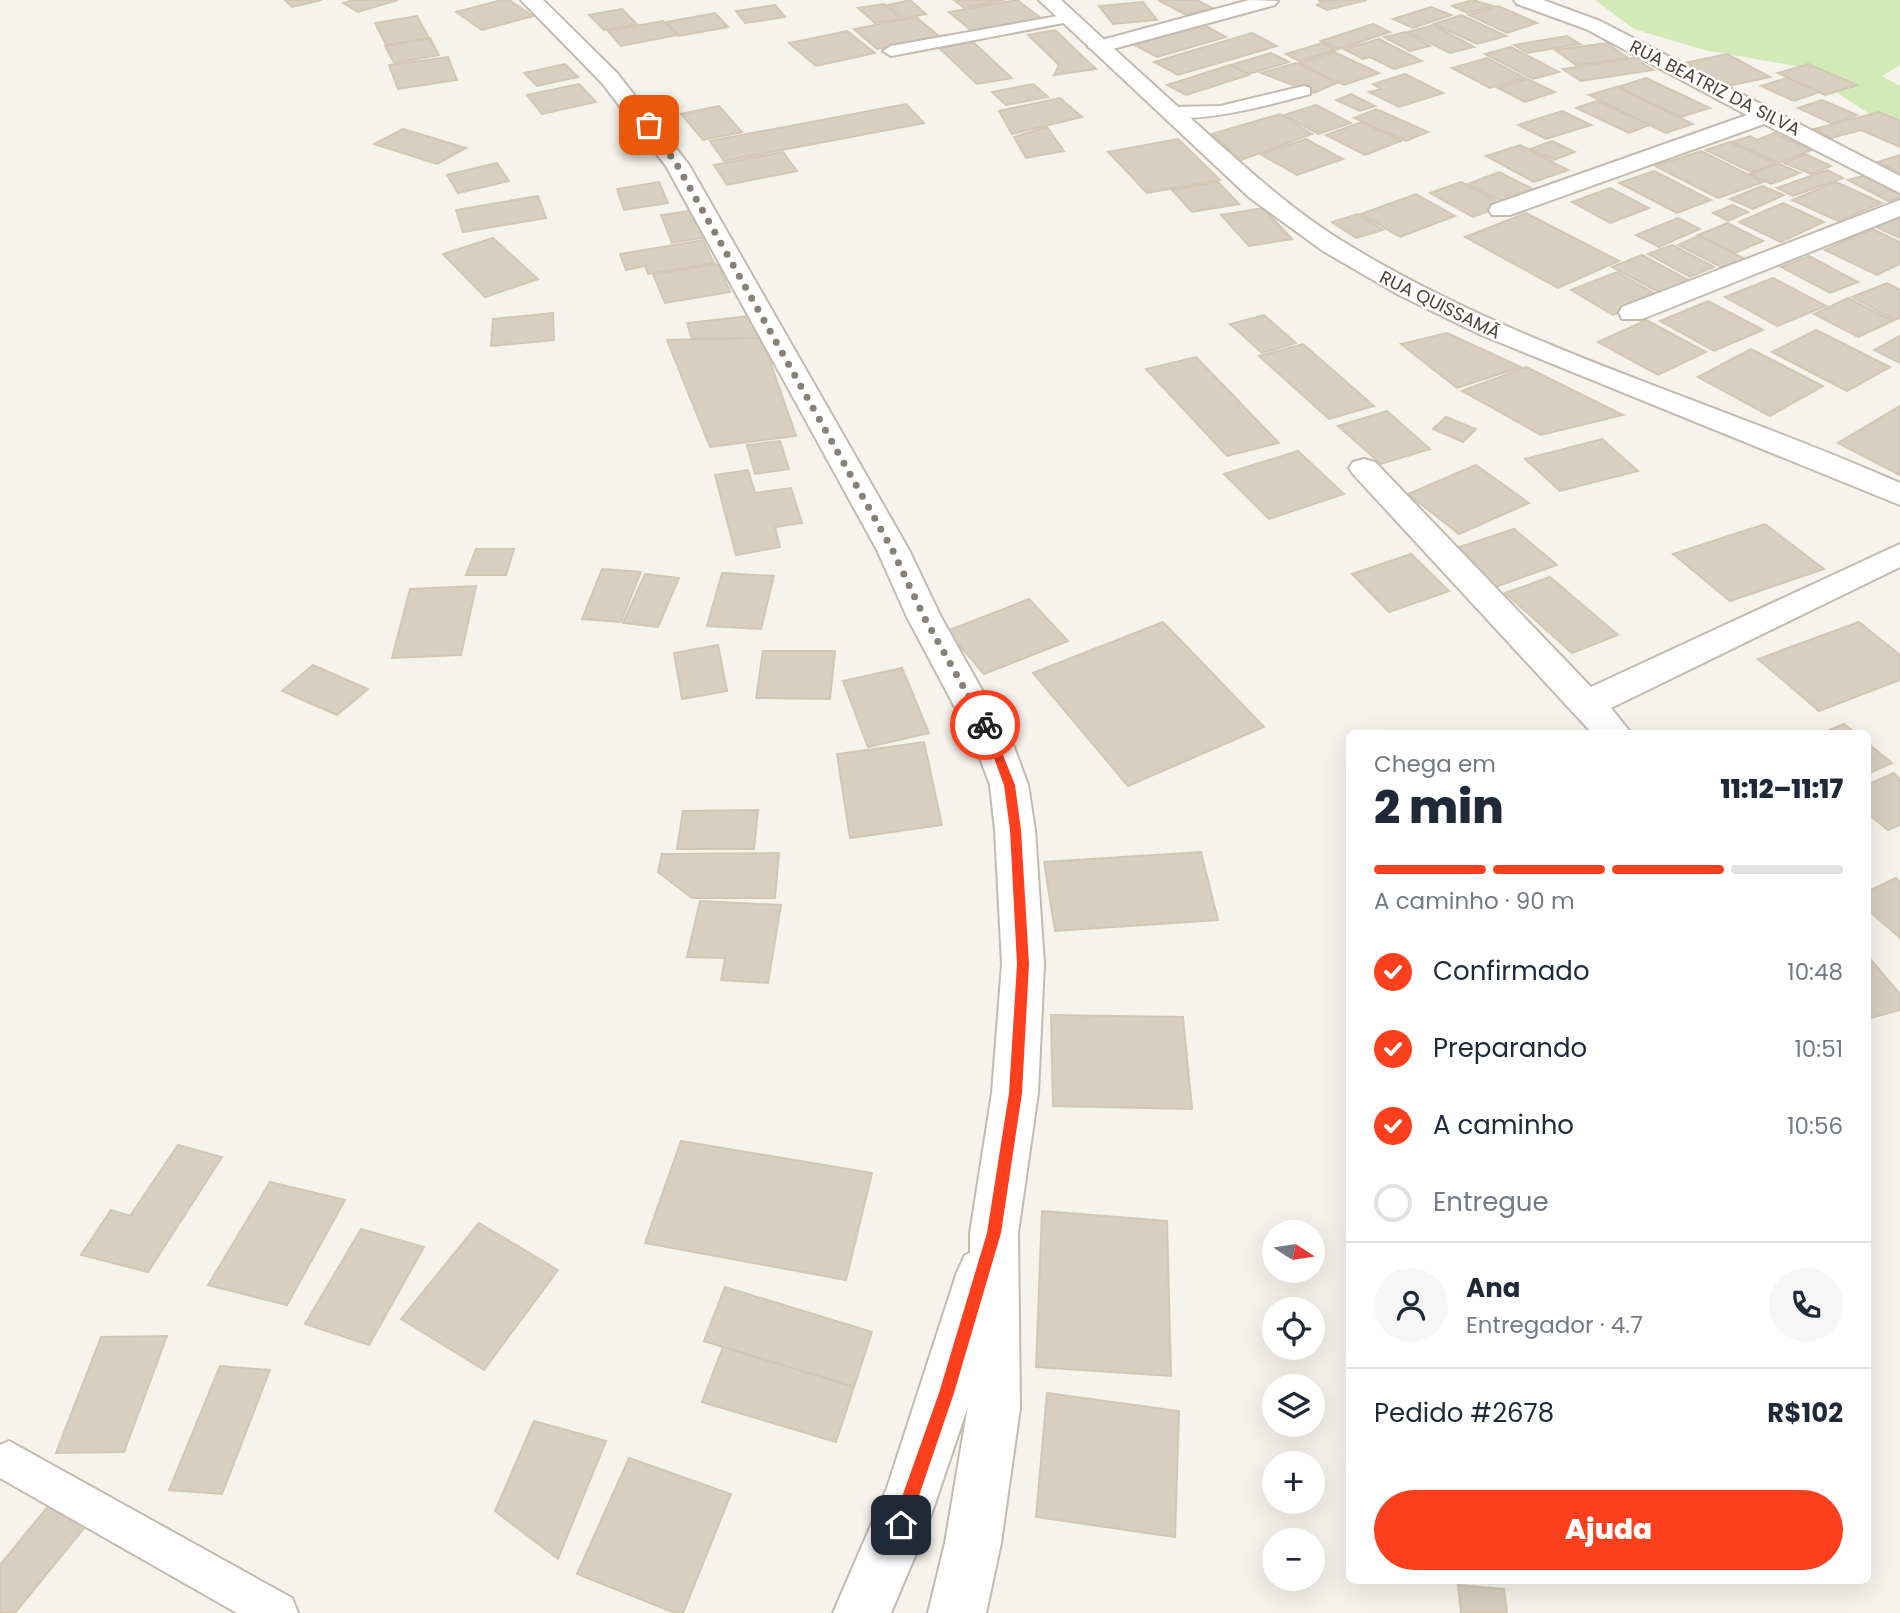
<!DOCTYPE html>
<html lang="pt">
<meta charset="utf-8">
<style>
:root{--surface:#fff;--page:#f6f6f7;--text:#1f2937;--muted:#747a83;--line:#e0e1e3;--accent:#fc3f1d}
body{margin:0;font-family:Poppins,sans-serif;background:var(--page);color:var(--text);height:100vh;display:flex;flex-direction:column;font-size:26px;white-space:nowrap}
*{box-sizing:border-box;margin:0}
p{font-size:23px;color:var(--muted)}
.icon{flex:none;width:38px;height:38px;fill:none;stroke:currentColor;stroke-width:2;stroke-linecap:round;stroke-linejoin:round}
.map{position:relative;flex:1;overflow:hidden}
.details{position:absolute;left:1346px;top:730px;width:525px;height:854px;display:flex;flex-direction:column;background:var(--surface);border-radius:10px;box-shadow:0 7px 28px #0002}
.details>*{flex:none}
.needle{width:46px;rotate:102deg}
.tools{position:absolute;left:1262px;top:1220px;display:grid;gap:14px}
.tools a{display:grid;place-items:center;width:63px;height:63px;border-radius:50%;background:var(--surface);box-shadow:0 7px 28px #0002;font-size:35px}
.pin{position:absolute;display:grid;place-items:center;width:60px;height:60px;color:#fff;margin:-30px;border-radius:14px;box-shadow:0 4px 10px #0006}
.courier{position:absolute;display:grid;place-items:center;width:70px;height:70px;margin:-35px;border:5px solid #fc3f1d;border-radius:50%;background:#fff;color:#222;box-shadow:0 2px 9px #0007}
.overview em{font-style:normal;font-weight:800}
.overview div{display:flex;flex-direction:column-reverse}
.overview{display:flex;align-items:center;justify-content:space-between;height:119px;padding:0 28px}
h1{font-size:46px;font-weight:800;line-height:52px}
.bar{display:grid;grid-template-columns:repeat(4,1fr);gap:10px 7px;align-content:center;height:84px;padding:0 28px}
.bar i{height:9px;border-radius:5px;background:var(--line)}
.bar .on{background:var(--accent)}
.bar p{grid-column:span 4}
.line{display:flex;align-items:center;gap:18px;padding:0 28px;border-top:2px solid var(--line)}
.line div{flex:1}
.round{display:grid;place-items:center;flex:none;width:74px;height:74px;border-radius:37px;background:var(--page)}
ol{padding:0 28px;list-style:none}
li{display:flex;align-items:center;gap:21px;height:77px}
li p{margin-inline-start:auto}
li .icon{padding:7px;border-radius:50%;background:var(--accent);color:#fff;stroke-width:4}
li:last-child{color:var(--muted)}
li i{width:38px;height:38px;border:4px solid var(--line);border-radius:50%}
.cta{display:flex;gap:14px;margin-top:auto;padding:14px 28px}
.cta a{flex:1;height:80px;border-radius:42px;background:var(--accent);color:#fff;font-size:28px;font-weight:800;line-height:80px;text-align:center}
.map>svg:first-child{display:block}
</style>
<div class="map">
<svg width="1900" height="1613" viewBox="0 0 1900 1613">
<rect width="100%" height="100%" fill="#f6f3ec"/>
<polygon fill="#d2eab5" points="1595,0 1900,0 1900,65 1882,76 1900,86 1900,124 1882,122 1796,66 1704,50 1634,29"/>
<g fill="#d8cfc1" stroke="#d3c7b4" stroke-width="2">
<polygon points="285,0 322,0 292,7"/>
<polygon points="353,0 398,0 358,12 343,3"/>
<polygon points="502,0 509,0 533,16 482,30 456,12"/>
<polygon points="910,0 926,14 903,18 888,5"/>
<polygon points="954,0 1005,0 964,8"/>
<polygon points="1017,0 1042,19 973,32 949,12"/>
<polygon points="1158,0 1197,0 1212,8 1186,15"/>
<polygon points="1318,0 1367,0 1327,10 1317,5 1323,2"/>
<polygon points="1473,0 1493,6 1467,13 1452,6"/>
<polygon points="1143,2 1157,20 1113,24 1099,6"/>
<polygon points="884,4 901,19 875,23 858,8"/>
<polygon points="775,5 785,17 745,23 736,11"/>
<polygon points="1498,6 1537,23 1507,33 1469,15"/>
<polygon points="1431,7 1451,15 1413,28 1393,19"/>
<polygon points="622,9 637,24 604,30 589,15"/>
<polygon points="715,13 728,27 679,36 667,22"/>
<polygon points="1461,15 1506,36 1477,44 1434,24"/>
<polygon points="417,16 429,38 386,45 375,23"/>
<polygon points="916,17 940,37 877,49 854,29"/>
<polygon points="663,21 678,35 621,46 608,31"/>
<polygon points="1200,23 1226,37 1157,57 1131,43"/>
<polygon points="1373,24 1390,32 1339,49 1321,41"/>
<polygon points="1433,25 1474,47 1450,53 1408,32"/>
<polygon points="1055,30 1096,69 1054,75 1059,65 1028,35"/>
<polygon points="847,31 875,53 816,66 789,43"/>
<polygon points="1405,32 1430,46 1410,51 1384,37"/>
<polygon points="1252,33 1277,46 1178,75 1154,62"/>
<polygon points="1567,36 1580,44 1527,53 1514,45"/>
<polygon points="430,38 439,55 394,63 385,46"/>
<polygon points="1379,39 1422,61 1394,69 1370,57 1363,59 1344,49"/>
<polygon points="973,42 1012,78 977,84 939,48"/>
<polygon points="1322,43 1336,50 1299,61 1286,54"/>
<polygon points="1607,43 1628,58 1576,65 1555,50"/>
<polygon points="1511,47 1559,72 1533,79 1485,54"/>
<polygon points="1334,52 1379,73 1344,85 1300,63"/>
<polygon points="1271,53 1289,62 1249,74 1231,65"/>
<polygon points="1727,54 1770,77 1728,86 1685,63"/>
<polygon points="448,57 457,80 398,89 389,65"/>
<polygon points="1487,58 1525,78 1490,88 1452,68"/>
<polygon points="1634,58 1653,70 1581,81 1563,69"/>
<polygon points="1296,63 1337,83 1314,93 1261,73"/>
<polygon points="565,64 578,77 537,86 524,73"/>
<polygon points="1808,64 1857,85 1825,95 1778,73"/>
<polygon points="1230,65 1249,75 1186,95 1167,85"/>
<polygon points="1405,74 1443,93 1399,107 1369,92 1381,89 1373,84"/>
<polygon points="1646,78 1710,108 1681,117 1618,87"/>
<polygon points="1787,78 1820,92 1794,101 1761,86"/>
<polygon points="1527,79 1555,92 1525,102 1498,88"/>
<polygon points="579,84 596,102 542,114 527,95"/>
<polygon points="1033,84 1048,97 1006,105 992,92"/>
<polygon points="1616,87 1693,124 1666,133 1589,95"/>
<polygon points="1351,94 1375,106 1360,111 1336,100"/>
<polygon points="1060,98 1082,117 1012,134 999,111"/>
<polygon points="1822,100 1857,115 1833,124 1798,108"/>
<polygon points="1597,101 1650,125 1629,133 1576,108"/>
<polygon points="906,104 924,123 724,161 710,141"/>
<polygon points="1316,105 1351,123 1318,134 1284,115"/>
<polygon points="719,106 742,132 703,140 681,114"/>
<polygon points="1376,109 1428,132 1406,141 1354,118"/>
<polygon points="1562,111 1591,125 1546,139 1518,125"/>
<polygon points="1879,112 1900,121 1900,147 1861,130 1831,138 1814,129"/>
<polygon points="1280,114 1312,134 1241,160 1212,134"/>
<polygon points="1362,122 1401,141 1365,155 1326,135"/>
<polygon points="1047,127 1064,151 1026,158 1014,137"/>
<polygon points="403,129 466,148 437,164 374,144"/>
<polygon points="1774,133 1812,150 1778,163 1732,142 1750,136 1757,140"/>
<polygon points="1178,139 1220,180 1147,193 1108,152"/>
<polygon points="1306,139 1343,159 1297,175 1260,154"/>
<polygon points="1552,141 1575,152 1554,160 1530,149"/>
<polygon points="1730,142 1776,164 1751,172 1706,150"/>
<polygon points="1520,145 1568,170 1534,182 1486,156"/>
<polygon points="1701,151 1763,182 1718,198 1655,166"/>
<polygon points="783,152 797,171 727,185 714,165"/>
<polygon points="1805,154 1831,166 1811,174 1784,163"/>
<polygon points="1900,155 1900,173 1878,162"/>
<polygon points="497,163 509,181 458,193 447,175"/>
<polygon points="1779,164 1800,173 1771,184 1750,174"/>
<polygon points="1827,170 1843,178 1793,196 1777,188"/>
<polygon points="1654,171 1711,200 1677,213 1619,183"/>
<polygon points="1499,172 1541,193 1509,205 1468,184"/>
<polygon points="1870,174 1900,190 1900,198 1888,201 1848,180"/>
<polygon points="659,182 668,203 624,210 617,189"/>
<polygon points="1218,182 1239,204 1192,212 1172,190"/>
<polygon points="1461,182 1504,205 1473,217 1430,193"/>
<polygon points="1836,182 1882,203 1838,221 1792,200"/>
<polygon points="1762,186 1784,195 1753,209 1730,199"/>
<polygon points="1610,188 1649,208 1610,223 1572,202"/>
<polygon points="1416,194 1455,216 1400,237 1361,214"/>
<polygon points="538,196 546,218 463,232 456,210"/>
<polygon points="1783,203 1824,222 1781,242 1739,222"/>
<polygon points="1732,205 1748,212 1728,221 1713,213"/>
<polygon points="1263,208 1292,239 1249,246 1221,215"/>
<polygon points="695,210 707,237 672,243 661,215"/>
<polygon points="1526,213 1619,261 1558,288 1465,237"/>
<polygon points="1358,214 1383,230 1356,238 1332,222"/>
<polygon points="1900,215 1900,238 1872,225"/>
<polygon points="1678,218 1700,229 1659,247 1636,235"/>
<polygon points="1727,223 1763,241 1735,253 1698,235"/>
<polygon points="1872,229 1900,242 1900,264 1877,275 1825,250"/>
<polygon points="1698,236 1751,262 1729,271 1678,245"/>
<polygon points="493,238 538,279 485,297 443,254"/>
<polygon points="703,240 714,263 648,274 645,266 626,270 620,254"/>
<polygon points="1672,245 1714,267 1690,277 1648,254"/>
<polygon points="1642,255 1690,281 1660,293 1612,267"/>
<polygon points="1809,256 1858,282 1830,293 1781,267"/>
<polygon points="718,264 730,292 665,303 653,274"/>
<polygon points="1617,272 1659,296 1613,315 1571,290"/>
<polygon points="1773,278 1826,306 1777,326 1725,297"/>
<polygon points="1887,283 1900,290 1900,318 1895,320 1852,297"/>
<polygon points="1848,298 1893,321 1858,337 1814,314"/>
<polygon points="1708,301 1763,330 1714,351 1660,321"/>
<polygon points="553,313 554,340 491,346 493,319"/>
<polygon points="1264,315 1296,343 1262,353 1230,324"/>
<polygon points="749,316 762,338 692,339 687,323"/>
<polygon points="1646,320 1706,352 1658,375 1598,342"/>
<polygon points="1816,330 1890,367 1847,391 1772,352"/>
<polygon points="1447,333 1521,367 1457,388 1401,344"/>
<polygon points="1900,336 1900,363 1874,350"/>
<polygon points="762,338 796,436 710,447 667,340"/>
<polygon points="1303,344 1374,406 1329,419 1259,356"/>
<polygon points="1751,349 1823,386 1770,416 1698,377"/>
<polygon points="1196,357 1279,443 1227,456 1146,369"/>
<polygon points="1526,367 1623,415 1541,435 1462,391"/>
<polygon points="1900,406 1900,475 1838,443"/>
<polygon points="1387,411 1430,449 1381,464 1338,426"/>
<polygon points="1446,417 1476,429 1463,442 1433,429"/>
<polygon points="1602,439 1638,471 1560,491 1525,459"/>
<polygon points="780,441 789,469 755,474 747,445"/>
<polygon points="1298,451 1344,494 1269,519 1224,474"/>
<polygon points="1476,465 1529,503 1459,534 1408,494"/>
<polygon points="748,470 755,493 791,488 802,523 775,527 780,547 736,555 715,475"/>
<polygon points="1765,524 1824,569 1730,601 1673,554"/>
<polygon points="1514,529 1557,565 1492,588 1451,550"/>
<polygon points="476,549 514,549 506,575 466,575"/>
<polygon points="1411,554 1449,591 1389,612 1352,574"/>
<polygon points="602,569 641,572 621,622 582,619"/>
<polygon points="722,573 774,576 761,629 707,626"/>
<polygon points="645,574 679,578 658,627 623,623"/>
<polygon points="1550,577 1618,635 1572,653 1505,593"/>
<polygon points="476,586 461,655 392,658 410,589"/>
<polygon points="1029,599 1068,641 984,674 947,631"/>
<polygon points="1163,622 1264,727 1128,786 1033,673"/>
<polygon points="1859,622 1900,655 1900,680 1819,711 1758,659"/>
<polygon points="718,645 727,691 682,699 674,653"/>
<polygon points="763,651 835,651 830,699 756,698"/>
<polygon points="313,665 368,689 337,715 282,691"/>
<polygon points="902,668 929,733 868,747 843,681"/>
<polygon points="1844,724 1855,733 1822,733"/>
<polygon points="924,742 942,825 850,838 837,754"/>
<polygon points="1867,743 1892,763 1867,774"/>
<polygon points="1894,773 1900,779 1900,825 1888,830 1867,813 1867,785"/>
<polygon points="758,810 754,849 677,849 683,811"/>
<polygon points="1201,852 1218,920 1055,931 1044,862"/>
<polygon points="779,853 775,898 692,898 658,872 662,854"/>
<polygon points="1896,878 1900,882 1900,938 1867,909 1867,892"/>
<polygon points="700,901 781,905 768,983 721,980 725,958 687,957"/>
<polygon points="1871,960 1900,994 1900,1010 1867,1019 1867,961"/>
<polygon points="1051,1015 1183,1017 1192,1109 1053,1106"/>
<polygon points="681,1141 872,1173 846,1280 645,1243"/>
<polygon points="178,1145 222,1157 148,1272 81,1255 111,1210 130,1216"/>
<polygon points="270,1182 345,1200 287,1305 208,1285"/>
<polygon points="1042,1211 1167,1221 1171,1376 1036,1367"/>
<polygon points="479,1223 558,1270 484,1370 401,1319"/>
<polygon points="361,1229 424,1247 369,1345 305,1324"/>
<polygon points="725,1287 872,1332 854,1387 704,1341"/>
<polygon points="167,1336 124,1452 56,1453 101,1337"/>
<polygon points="723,1347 854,1387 836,1442 702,1402"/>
<polygon points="220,1366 270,1370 222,1494 169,1490"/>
<polygon points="1047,1393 1179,1411 1175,1537 1036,1517"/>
<polygon points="534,1421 606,1441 558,1559 495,1511"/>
<polygon points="629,1458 731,1494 683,1613 675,1613 577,1574"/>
<polygon points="49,1505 85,1527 15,1613 0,1613 0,1565"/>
<polygon points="1458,1585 1504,1589 1507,1613 1461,1613"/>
</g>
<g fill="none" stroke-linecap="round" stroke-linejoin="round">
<g stroke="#c2bbae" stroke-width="4">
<g id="service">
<polygon points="1069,14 1076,18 1074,21 891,56 883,51 891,46"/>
<path d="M1304 86 1310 88V94C1284 101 1181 130 1163 112L1171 107 1220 106Z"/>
<polygon points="9,1441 292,1598 298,1613 237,1613 0,1478 0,1445"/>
</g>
</g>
<g stroke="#c2bbae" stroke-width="4">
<g id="minor">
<polygon points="521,0 543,0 617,73 689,165 909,550 941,617 1014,747 1028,785 1035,830 1044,964 1038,1093 1018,1233 1020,1408 1001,1543 986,1613 928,1613 945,1543 968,1406 926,1530 891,1613 833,1613 887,1488 957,1272 965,1255 970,1253 970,1233 992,1093 1002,964 995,830 990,785 976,747 907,617 877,550 666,166 602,83"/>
<polygon points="1249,0 1278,1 1275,5 1098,53 1088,47 1091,43"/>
<polygon points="1514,0 1543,0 1600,21 1900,176 1900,193 1764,124 1510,215 1492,215 1489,210 1492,205 1747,115 1586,29 1517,4"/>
<polygon points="1900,200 1900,216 1642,319 1622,319 1619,313 1622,307"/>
<polygon points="1364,459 1375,462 1591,687 1900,544 1900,567 1611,708 1631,733 1592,733 1353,474 1349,468 1353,462"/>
</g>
</g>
<g stroke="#c2bbae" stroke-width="4">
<path id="tertiary" d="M1039 0H1061C1106 42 1152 83 1198 125 1244 166 1289 208 1342 241 1515 348 1715 401 1900 483V505L1479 334 1399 295 1323 251 1250 198Z"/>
</g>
<use href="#service" fill="#fff" fill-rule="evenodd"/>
<use href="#minor" fill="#fff" fill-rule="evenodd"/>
<use href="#tertiary" fill="#fff" fill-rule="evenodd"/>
</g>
<polygon fill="#fc3f1d" points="981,723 991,725 1015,785 1021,830 1029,964 1022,1093 1001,1233 954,1393 909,1525 901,1533 892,1525 939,1393 987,1233 1009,1093 1017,964 1010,830 1004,785"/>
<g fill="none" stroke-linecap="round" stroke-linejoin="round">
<polyline stroke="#878178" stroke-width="7" stroke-dasharray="0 12.6" points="649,125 677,165 709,222 893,551 924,617 985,725"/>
</g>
<g text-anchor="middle" stroke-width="5" stroke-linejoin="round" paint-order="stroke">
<g font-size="18" fill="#4b4439" stroke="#fff">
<text transform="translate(1715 88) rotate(27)" y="6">RUA BEATRIZ DA SILVA</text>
<text transform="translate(1440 305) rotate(26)" y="6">RUA QUISSAMÃ</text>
</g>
</g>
</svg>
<div class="tools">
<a><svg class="needle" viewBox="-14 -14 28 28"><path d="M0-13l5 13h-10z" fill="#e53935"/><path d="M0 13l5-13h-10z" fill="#747a83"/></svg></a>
<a><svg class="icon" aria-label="locate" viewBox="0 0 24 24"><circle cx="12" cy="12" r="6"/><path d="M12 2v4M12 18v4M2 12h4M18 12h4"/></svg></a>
<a><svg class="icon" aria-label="layers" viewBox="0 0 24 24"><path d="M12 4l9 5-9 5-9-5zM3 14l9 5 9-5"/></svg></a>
<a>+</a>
<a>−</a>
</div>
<div class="pin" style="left:649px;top:125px;background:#ea580c"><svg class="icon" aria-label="bag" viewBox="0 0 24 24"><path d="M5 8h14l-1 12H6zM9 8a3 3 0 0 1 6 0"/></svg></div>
<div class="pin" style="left:901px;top:1525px;background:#1f2937"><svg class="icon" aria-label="home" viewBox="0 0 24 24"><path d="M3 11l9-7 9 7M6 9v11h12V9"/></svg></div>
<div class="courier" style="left:985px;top:725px"><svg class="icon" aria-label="bike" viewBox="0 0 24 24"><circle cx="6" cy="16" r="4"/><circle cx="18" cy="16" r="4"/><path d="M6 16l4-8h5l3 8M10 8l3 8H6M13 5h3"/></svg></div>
<section class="details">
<div class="overview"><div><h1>2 min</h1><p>Chega em</p></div><em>11:12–11:17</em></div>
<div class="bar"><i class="on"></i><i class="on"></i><i class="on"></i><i></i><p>A caminho · 90 m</p></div>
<ol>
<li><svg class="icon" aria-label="check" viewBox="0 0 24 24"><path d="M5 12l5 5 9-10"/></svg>Confirmado<p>10:48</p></li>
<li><svg class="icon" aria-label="check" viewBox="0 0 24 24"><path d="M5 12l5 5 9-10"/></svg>Preparando<p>10:51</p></li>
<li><svg class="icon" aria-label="check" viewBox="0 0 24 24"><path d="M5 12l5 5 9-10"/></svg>A caminho<p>10:56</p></li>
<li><i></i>Entregue</li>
</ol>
<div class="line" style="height:126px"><a class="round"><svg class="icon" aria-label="person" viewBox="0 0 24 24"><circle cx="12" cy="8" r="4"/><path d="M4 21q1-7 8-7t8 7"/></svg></a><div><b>Ana</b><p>Entregador · 4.7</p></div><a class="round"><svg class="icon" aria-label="phone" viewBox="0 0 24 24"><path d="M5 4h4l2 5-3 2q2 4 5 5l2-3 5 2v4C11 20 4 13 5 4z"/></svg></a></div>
<div class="line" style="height:91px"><div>Pedido #2678</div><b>R$102</b></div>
<div class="cta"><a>Ajuda</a></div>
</section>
</div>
